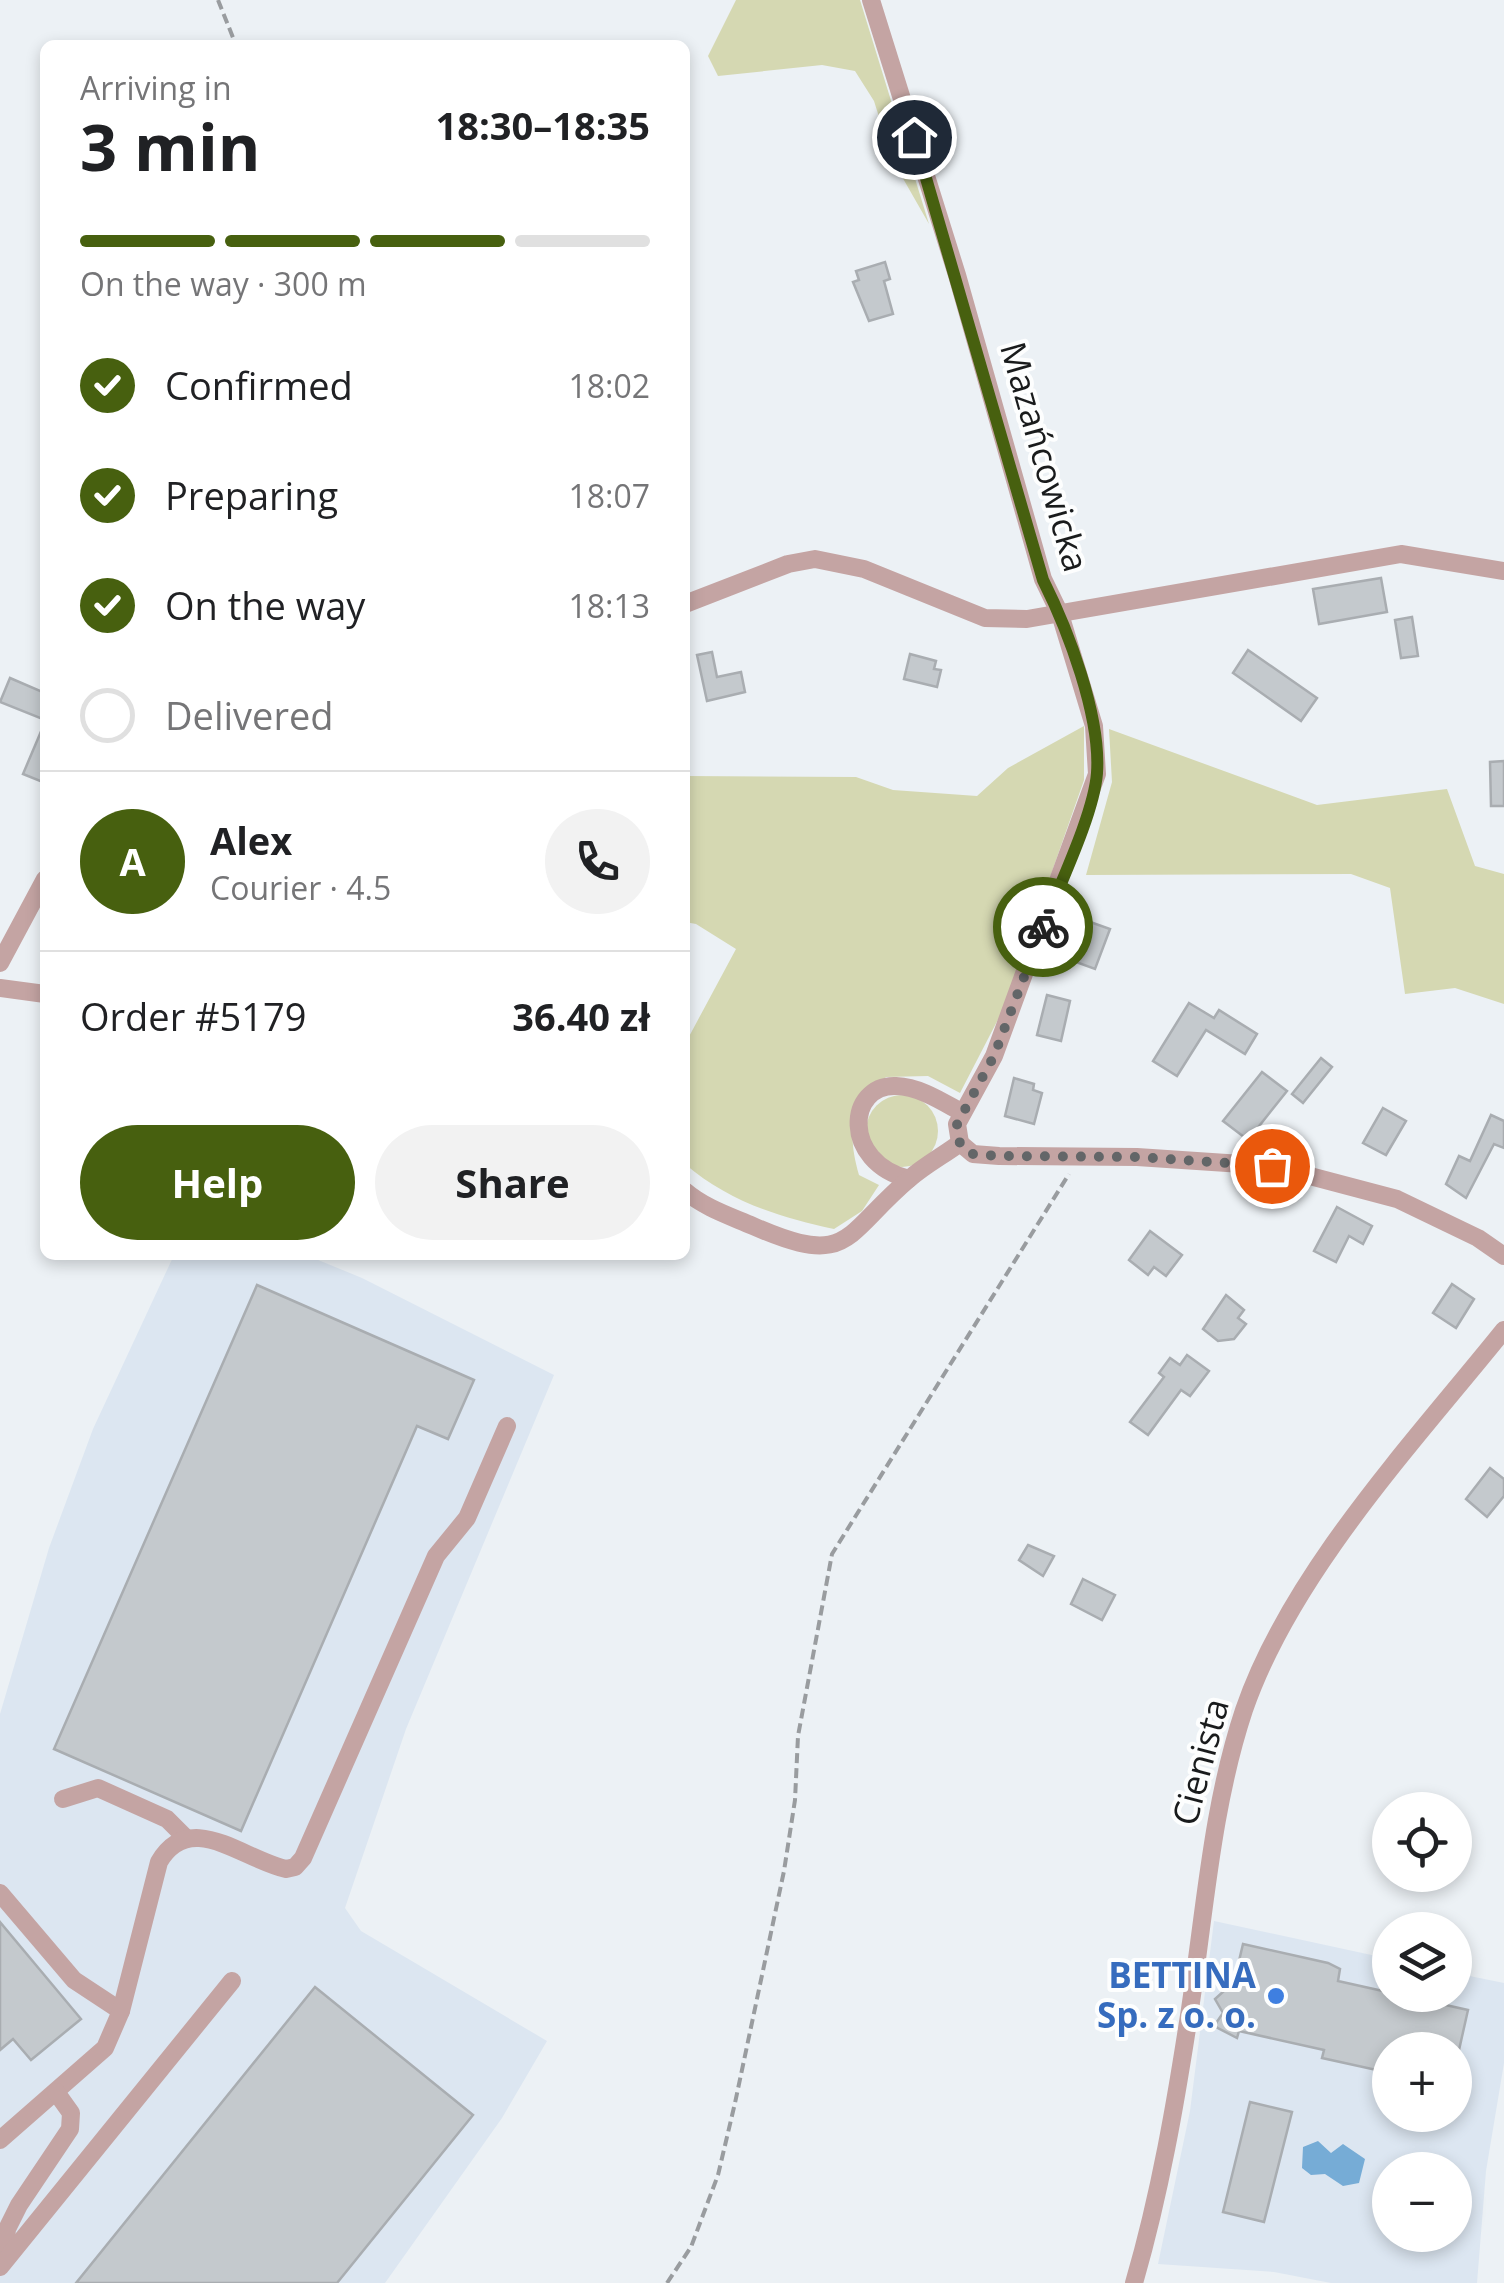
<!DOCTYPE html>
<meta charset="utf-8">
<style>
:root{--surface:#fff;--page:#f2f2f2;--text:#202124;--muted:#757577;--line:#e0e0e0;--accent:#47600f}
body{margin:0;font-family:"Open Sans",sans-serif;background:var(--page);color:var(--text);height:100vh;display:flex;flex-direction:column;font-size:38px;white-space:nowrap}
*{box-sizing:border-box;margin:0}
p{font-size:32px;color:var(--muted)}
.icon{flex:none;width:55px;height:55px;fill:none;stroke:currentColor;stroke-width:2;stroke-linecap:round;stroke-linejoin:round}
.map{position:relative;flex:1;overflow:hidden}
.side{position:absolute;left:40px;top:40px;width:650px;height:1220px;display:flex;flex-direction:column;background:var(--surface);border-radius:15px;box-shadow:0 5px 15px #0003}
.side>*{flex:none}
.tools{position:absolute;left:1372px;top:1792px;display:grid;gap:20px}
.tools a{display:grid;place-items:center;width:100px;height:100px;border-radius:50%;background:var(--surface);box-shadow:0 5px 15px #0003;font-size:50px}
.pin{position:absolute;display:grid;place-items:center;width:85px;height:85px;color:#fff;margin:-42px;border:5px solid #fff;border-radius:50%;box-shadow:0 2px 10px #0007}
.courier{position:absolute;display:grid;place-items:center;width:100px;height:100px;margin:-50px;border:8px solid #47600f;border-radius:50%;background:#fff;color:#222;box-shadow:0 2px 12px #0007}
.headline em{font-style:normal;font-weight:700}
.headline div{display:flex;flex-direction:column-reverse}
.headline{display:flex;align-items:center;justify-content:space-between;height:170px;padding:0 40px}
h1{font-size:65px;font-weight:700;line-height:75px}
.bar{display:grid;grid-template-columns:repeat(4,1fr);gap:15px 10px;align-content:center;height:120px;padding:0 40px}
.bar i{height:12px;border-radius:8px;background:var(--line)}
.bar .current{background:var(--accent)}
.bar p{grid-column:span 4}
.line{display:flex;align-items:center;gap:25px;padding:0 40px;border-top:2px solid var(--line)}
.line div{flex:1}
.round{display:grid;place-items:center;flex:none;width:105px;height:105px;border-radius:52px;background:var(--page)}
ol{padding:0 40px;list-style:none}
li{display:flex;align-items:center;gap:30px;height:110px}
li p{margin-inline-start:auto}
li .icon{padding:10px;border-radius:50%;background:var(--accent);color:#fff;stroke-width:4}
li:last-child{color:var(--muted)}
li i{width:55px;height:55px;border:5px solid var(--line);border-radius:50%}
.cta{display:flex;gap:20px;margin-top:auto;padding:20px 40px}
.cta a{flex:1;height:115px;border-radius:60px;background:var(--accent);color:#fff;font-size:40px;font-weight:700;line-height:115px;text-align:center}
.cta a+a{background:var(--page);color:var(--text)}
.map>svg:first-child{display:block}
</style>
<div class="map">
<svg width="1504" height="2283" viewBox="0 0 1504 2283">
<rect width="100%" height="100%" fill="#ecf1f5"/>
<g fill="#dce6f1" fill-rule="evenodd">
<polygon points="174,1255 306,1255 362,1278 554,1375 406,1729 345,1908 361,1931 547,2041 502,2118 385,2283 0,2283 0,1714 49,1548 93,1429"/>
<path d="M1214 1921 1390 1959V1995H1455V1973L1504 1983V2063L1486 2171 1477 2283H1331L1274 2272 1158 2264 1190 2111ZM1390 2050H1455V2115H1390ZM1390 2170H1455V2235H1390Z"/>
</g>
<g fill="#d5d8b2">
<polygon points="736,0 860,0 929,224 893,161 874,101 855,71 822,65 718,76 708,56"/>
<path d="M1084 726V780L1005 1006 960 1093 928 1076 886 1077C852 1110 846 1129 859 1175L879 1185 862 1211 834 1229C778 1217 728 1201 685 1164V1044L736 949 696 924 685 922V776L856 777 893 790 977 796 1008 768Z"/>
<polygon points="1109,729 1317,805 1447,789 1475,866 1504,874 1504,1004 1455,988 1405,994 1390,888 1351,874 1086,875 1112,782"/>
<circle cx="902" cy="1131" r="36"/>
</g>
<polygon fill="#76acd6" points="1318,2141 1331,2153 1343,2144 1365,2159 1359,2183 1343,2186 1325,2174 1311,2175 1302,2168 1303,2147"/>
<g fill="#c4c9cd" stroke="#a9adb1" stroke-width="2.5">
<polygon points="885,262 890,279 884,281 893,314 869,321 853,282 859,280 856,271"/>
<polygon points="1381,578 1387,612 1319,624 1313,589"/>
<polygon points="1412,617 1418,656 1401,658 1395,620"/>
<polygon points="1248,650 1317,698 1301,721 1233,673"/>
<polygon points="712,652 717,677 741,672 745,692 707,701 697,655"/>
<polygon points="910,654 936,661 934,669 941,670 937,687 904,679"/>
<polygon points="10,678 45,693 45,720 0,702"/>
<polygon points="45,722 45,783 23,774"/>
<polygon points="1504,761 1504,806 1491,806 1490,762"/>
<polygon points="1079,918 1110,929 1095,969 1065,958"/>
<polygon points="1047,995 1070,1001 1061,1041 1037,1035"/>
<polygon points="1189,1003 1214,1018 1219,1010 1257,1034 1245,1054 1206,1030 1177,1076 1153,1061"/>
<polygon points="1321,1058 1332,1067 1303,1103 1292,1094"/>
<polygon points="1262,1072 1287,1091 1248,1140 1223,1121"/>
<polygon points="1014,1078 1034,1084 1033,1090 1042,1093 1034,1124 1005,1116"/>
<polygon points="1383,1108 1406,1121 1386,1155 1363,1143"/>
<polygon points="1491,1115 1504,1121 1504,1148 1494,1144 1466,1198 1446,1184 1459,1156 1470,1161"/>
<polygon points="1337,1207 1372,1226 1363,1244 1349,1236 1336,1262 1314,1251"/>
<polygon points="1150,1231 1182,1255 1166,1276 1154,1267 1148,1275 1129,1260"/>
<polygon points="1452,1284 1474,1299 1456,1328 1433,1313"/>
<polygon points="257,1285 474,1380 448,1439 417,1426 241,1831 54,1749"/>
<polygon points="1226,1295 1244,1310 1238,1318 1246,1324 1234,1339 1218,1341 1203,1329"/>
<polygon points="1187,1355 1209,1371 1190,1396 1181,1390 1148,1435 1130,1422 1164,1377 1159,1373 1170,1358 1180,1365"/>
<polygon points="1490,1468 1504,1479 1504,1496 1487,1517 1466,1499"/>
<polygon points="1028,1545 1054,1556 1043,1576 1019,1560"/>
<polygon points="1083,1579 1115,1595 1102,1620 1071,1604"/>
<polygon points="0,1922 81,2019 31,2060 13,2039 0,2050"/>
<polygon points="1243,1944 1328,1963 1340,1969 1338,1981 1468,2010 1459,2050 1390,2050 1390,2073 1322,2058 1324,2050 1239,2031 1237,2038 1214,2026 1223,2013 1215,1999 1234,1982"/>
<polygon points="315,1987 473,2115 337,2283 76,2283"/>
<polygon points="1250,2102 1292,2112 1264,2222 1223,2212"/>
</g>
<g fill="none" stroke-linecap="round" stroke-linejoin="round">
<g stroke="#999c9f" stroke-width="4" stroke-dasharray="10 5" stroke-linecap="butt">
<polyline points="218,0 236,45"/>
<polyline points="667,2283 691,2247 718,2175 735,2103 784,1871 795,1800 798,1736 832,1554 1069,1174"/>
</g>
<g stroke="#c4a4a3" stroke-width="18">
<polyline points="871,0 957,275 1043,579 1060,614 1094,726 1097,774 994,1056 957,1124 960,1143"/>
<polyline points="685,604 788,564 815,559 864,569 985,618 1027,619 1401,554 1504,571"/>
<polyline points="0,963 45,879"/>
<polyline points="0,988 45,994"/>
<polyline points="960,1143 973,1154 999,1156 1137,1157 1272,1166 1397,1199 1478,1238 1504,1256"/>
<path d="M909 1179C841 1162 847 1084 896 1086 920 1087 941 1101 961 1112"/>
<path d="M685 1191C705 1208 730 1216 753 1226 851 1269 843 1235 909 1179 925 1165 944 1155 960 1143"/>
<polyline points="63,1799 98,1788 167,1819 185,1837"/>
<polyline points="0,1893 74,1980 121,2011"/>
<path d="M0 2140 105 2048 121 2011 159 1862C190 1809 242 1859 286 1869L295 1867 303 1858 436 1556 467 1518 507 1426"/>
<polyline points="4,2261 7,2229 19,2205 70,2129 71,2113 56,2092"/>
<polyline points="0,2267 232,1981"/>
<path d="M1134 2283C1160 2194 1176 2101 1190 2009 1205 1910 1212 1806 1244 1710 1291 1573 1414 1442 1504 1330"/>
</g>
</g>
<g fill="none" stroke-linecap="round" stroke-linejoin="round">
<polyline stroke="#636668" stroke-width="10" stroke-dasharray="0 18" points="1043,927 994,1056 957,1124 960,1144 973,1154 999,1156 1137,1157 1272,1166"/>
<path stroke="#47600f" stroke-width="12" d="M914 137 1043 580C1068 630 1101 716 1097 773 1094 814 1059 886 1043 927"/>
</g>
<circle fill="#3f7fe0" stroke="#fdfefe" stroke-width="4" cx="1276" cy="1996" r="10"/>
<g text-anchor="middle" stroke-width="8" stroke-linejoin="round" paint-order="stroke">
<g font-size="35" fill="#191b1c" stroke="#fdfefe">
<text transform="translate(1044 457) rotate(74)" y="12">Mazańcowicka</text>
<text transform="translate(1201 1762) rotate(-75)" y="12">Cienista</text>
</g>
<g font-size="35" font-weight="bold" fill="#366cbe" stroke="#fdfefe" text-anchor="end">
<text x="1256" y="1988">BETTINA<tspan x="1256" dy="40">Sp. z o. o.</tspan></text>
</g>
</g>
</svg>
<div class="tools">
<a><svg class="icon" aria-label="locate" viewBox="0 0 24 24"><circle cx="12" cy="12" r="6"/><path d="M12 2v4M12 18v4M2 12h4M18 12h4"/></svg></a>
<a><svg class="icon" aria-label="layers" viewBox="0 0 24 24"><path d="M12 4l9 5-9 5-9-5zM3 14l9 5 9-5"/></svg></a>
<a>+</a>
<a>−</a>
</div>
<div class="pin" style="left:1272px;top:1166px;background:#ea580c"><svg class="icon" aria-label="bag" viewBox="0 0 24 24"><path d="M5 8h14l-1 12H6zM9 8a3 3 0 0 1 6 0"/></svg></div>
<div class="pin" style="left:914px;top:137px;background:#1f2937"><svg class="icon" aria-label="home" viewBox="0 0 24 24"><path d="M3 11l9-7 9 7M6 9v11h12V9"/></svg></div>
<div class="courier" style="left:1043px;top:927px"><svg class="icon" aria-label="bike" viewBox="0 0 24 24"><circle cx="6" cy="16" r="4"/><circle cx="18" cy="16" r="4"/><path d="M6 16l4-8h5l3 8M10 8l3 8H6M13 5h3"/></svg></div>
<section class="side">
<div class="headline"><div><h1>3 min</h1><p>Arriving in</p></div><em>18:30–18:35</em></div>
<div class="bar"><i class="current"></i><i class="current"></i><i class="current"></i><i></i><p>On the way · 300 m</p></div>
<ol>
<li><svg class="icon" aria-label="check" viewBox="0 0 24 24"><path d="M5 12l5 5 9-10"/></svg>Confirmed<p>18:02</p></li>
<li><svg class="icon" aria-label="check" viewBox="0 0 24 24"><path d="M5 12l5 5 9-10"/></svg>Preparing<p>18:07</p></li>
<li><svg class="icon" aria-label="check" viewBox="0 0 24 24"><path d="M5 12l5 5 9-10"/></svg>On the way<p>18:13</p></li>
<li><i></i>Delivered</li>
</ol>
<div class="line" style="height:180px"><b class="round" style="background:var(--accent);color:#fff">A</b><div><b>Alex</b><p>Courier · 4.5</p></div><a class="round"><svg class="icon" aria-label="phone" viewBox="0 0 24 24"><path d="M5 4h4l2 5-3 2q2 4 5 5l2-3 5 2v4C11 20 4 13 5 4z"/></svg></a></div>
<div class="line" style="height:130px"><div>Order #5179</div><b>36.40 zł</b></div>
<div class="cta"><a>Help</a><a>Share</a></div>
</section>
</div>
